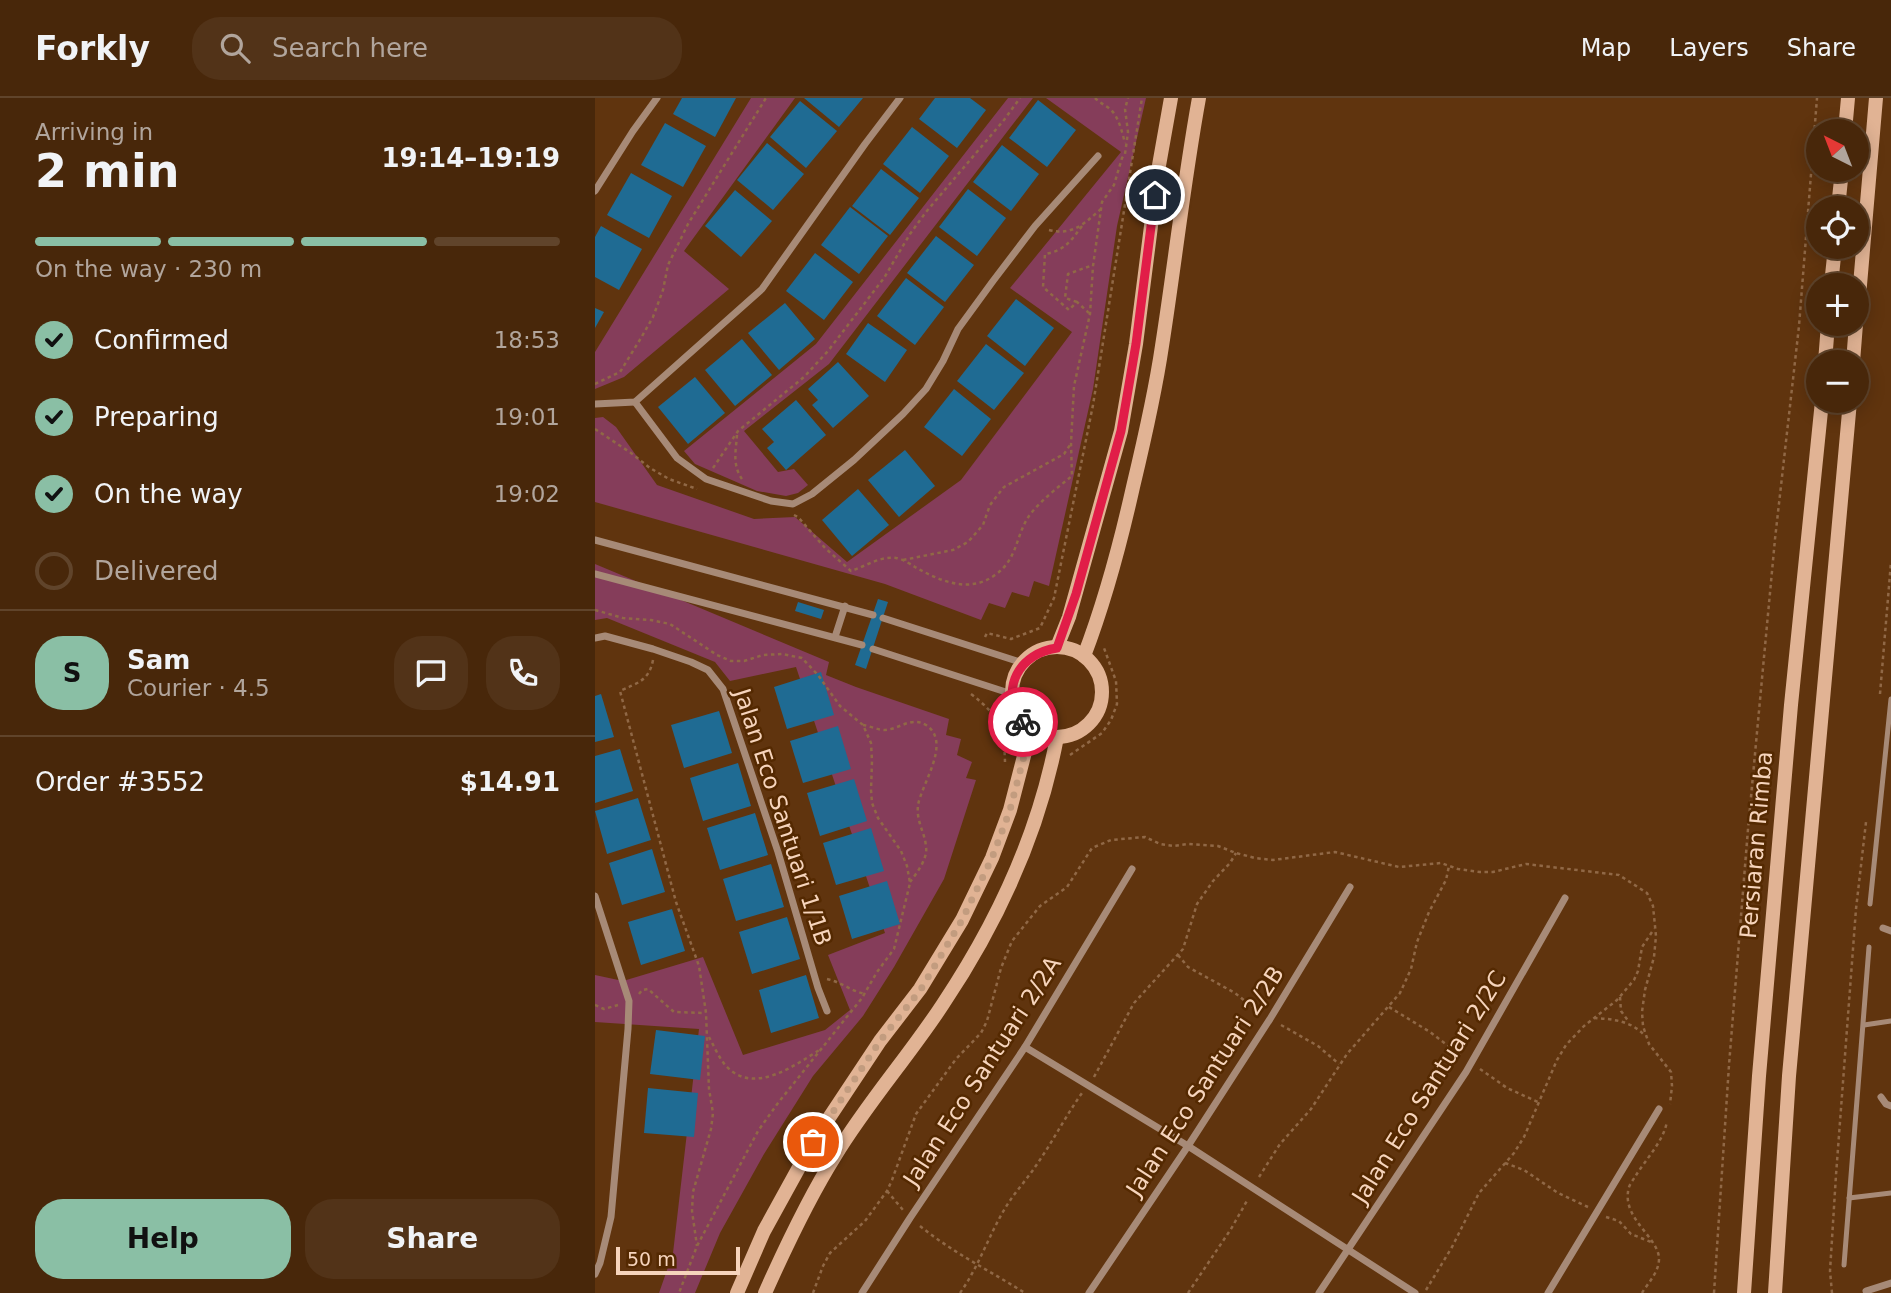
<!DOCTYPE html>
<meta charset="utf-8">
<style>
:root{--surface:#48270a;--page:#523318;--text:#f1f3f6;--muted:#b1a59c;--line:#60442b;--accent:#8abfa5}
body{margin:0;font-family:"DejaVu Sans",sans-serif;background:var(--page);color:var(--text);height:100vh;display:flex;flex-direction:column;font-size:26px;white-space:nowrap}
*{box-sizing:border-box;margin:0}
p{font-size:23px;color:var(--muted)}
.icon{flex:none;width:38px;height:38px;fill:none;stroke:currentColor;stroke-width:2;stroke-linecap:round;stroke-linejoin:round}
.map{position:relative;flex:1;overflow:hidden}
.sheet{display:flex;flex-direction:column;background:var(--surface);width:595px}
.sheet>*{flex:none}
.needle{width:46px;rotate:318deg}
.fabs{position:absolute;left:1211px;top:21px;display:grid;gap:14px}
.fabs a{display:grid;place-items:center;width:63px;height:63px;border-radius:50%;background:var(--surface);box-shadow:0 4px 18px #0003,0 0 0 2px var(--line);font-size:35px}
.scale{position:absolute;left:21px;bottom:18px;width:124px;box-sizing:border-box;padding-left:7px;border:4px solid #f6d4bc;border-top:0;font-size:19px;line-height:24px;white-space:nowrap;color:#f6d4bc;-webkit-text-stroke:5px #542901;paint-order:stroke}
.pin{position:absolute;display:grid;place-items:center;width:60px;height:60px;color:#fff;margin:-30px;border:4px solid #fff;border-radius:50%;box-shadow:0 2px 7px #0007}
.courier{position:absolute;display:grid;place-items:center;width:70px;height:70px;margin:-35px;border:5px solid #e11d48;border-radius:50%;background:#fff;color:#222;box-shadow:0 2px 9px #0007}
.summary em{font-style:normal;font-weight:700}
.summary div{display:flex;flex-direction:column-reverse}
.summary{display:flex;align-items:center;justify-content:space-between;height:119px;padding:0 35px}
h1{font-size:46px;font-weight:700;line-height:52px}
.bar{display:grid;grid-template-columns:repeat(4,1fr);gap:10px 7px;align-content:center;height:84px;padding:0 35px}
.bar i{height:9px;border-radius:5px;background:var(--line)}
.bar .active{background:var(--accent)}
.bar p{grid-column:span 4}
.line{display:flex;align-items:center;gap:18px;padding:0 35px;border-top:2px solid var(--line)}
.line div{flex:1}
.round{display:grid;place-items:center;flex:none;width:74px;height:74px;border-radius:28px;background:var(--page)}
ol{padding:0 35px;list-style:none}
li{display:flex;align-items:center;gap:21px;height:77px}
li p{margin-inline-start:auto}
li .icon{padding:7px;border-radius:50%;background:var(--accent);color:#111;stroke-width:4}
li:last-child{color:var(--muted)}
li i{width:38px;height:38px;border:4px solid var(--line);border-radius:50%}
.action{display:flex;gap:14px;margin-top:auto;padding:14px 35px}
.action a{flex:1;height:80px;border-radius:28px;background:var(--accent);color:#111;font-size:28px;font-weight:700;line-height:80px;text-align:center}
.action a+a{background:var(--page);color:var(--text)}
header{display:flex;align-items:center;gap:42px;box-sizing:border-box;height:98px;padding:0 35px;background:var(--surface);border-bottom:2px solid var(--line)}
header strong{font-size:33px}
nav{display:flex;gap:38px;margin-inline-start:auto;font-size:24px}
.search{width:490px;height:63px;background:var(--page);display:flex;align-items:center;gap:18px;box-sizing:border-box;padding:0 24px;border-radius:28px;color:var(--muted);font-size:26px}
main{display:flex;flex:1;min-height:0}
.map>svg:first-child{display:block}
</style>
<header>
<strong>Forkly</strong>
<div class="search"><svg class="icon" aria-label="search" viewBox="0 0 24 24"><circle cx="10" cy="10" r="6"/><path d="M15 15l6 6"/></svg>Search here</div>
<nav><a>Map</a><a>Layers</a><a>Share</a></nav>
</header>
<main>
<section class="sheet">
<div class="summary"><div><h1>2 min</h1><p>Arriving in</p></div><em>19:14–19:19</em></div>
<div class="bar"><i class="active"></i><i class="active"></i><i class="active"></i><i></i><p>On the way · 230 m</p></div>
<ol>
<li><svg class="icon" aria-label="check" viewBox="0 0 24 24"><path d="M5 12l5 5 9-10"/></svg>Confirmed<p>18:53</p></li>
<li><svg class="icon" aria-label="check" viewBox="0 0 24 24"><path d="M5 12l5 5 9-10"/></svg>Preparing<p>19:01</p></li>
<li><svg class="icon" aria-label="check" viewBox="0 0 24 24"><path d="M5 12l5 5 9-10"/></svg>On the way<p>19:02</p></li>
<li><i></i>Delivered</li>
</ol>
<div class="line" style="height:126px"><b class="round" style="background:var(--accent);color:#111">S</b><div><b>Sam</b><p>Courier · 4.5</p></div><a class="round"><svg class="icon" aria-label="chat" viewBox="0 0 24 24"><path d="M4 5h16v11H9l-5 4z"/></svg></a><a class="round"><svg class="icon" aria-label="phone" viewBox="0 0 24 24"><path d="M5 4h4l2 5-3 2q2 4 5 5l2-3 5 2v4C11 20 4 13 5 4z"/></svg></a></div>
<div class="line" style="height:91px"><div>Order #3552</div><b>$14.91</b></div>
<div class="action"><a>Help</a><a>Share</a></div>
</section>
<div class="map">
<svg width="1296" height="1195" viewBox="0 0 1296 1195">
<rect width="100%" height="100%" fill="#60340e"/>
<g fill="#853d5a">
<polygon points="156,0 200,0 89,153 134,191 29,279 0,291 0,254"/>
<polygon points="413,0 438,0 234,266 149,333 183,374 199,371 213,387 203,395 191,398 162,393 100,366 89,353 221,246"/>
<polygon points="451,0 551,0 522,128 498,291 454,488 439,483 434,499 417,494 410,510 394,505 386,522 290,486 0,404 0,320 8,319 21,329 62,387 159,421 200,419 252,464 366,382 477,234 415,190 526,54"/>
<polygon points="0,466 234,564 231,577 261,589 354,621 351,637 366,641 362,657 377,664 371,680 381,682 349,781 299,869 268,918 218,978 169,1056 125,1135 100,1195 64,1195 78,1155 104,931 0,924 0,877 28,883 108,859 148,957 230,932 255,912 233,857 290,835 201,569 135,583 120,564 12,520 0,522"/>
</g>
<g fill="#1f6b93">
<polygon points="87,0 141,0 120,39 78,16"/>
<polygon points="209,0 268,0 244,29"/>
<polygon points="340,0 375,0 391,12 362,50 324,21"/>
<polygon points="443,2 481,32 452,69 414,40"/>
<polygon points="205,3 242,33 211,70 175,39"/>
<polygon points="70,25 111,48 88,89 46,67"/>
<polygon points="317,29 354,58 325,95 288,66"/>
<polygon points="172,45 209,76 178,112 142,82"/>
<polygon points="407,47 444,76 416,113 378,84"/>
<polygon points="286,71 324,100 295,137 257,108"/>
<polygon points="36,75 77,98 54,140 12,117"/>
<polygon points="373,91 411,120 382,158 344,129"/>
<polygon points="140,92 177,123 146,159 110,128"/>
<polygon points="255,109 293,138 264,176 226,147"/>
<polygon points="6,128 47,151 24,192 0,179 0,139"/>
<polygon points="341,138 379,167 350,204 312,175"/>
<polygon points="220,155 258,184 229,222 191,193"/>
<polygon points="311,180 349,209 320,247 282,218"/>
<polygon points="421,201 459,230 430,268 392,238"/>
<polygon points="190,205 220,241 184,272 153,235"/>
<polygon points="0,210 9,214 0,230"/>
<polygon points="273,225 312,252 290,284 251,256"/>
<polygon points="147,241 177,277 140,308 110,272"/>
<polygon points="391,246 429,275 399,312 362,283"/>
<polygon points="243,264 274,298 238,330 217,307 223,302 213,291"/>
<polygon points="100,279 130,315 93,346 63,309"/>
<polygon points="359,291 396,321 367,358 329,329"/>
<polygon points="201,302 231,337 191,372 172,350 179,344 167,331"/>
<polygon points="310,352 340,388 304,419 273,382"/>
<polygon points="263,391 294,427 257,458 227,422"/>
<polygon points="283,501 293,504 271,571 260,567"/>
<polygon points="203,504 229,512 226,521 200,513"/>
<polygon points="226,574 239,617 192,631 179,589"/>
<polygon points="6,596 19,639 0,644 0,598"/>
<polygon points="124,613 137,655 89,670 76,627"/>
<polygon points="243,628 256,671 208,685 195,643"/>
<polygon points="25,651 38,693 0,705 0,658"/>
<polygon points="143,665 156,708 108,723 95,680"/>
<polygon points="259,681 272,723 225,738 212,695"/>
<polygon points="43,700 56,742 12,756 0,713"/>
<polygon points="160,715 173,757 125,772 112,730"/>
<polygon points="276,730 289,773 241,787 228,745"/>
<polygon points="57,751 70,794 27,807 14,765"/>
<polygon points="176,766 189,809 141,823 128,781"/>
<polygon points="292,783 305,826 257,841 244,798"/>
<polygon points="77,811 90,853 46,867 33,824"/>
<polygon points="192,819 205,861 157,876 144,834"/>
<polygon points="211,877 224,920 176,935 164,892"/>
<polygon points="61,932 110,938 105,982 55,976"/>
<polygon points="53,990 103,995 99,1039 49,1035"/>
</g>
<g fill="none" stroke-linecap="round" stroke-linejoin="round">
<g stroke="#906846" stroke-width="2.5" stroke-dasharray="3.5 3.5" stroke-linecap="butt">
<path d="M500 0C505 5 510 7 515 11 524 19 527 34 530 45"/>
<path d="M487 128C476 143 469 153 450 156L448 189 474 212 482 204 495 216"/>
<path d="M454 132C477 138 489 126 506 111"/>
<polyline points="482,204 470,200 473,176 498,167"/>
<polyline points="0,286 25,274 46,240 58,219 68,192 73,167 93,126 171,0"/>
<polyline points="0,331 36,355 55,370 74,381 102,391"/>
<path d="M142 337C141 352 137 367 147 381"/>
<polyline points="118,370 143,333 209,279 233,253 289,180 315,136 331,114 409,22 425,0"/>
<path d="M199 417 203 419 230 450 256 473C271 468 285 458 301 460 308 461 315 466 320 469 345 483 374 496 400 477 423 461 420 439 434 418 445 403 462 390 477 378L476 345 479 288 495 216 498 168 507 104 519 87 527 60 530 56 533 34 530 11 533 0"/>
<polyline points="308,462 358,452 373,444 388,427 395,407 409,389 469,356 475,347"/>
<polyline points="0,512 28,520 56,522 75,526 122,557 136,563 149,563 168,557 187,556 207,560 223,577 245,608 268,627 276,645 277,663 276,692 277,705 283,720 306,753 312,768 315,785 299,851 282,874 267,900 183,1005 163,1033 102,1148 84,1195"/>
<polyline points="390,539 392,535 416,541 445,530 459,500 498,307 547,0"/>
<path d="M58 562C54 583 42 585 25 593L81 804 104 868 111 915 114 991 118 1015 116 1031 98 1094 97 1113 102 1148"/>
<path d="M376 596C404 618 409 628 410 664"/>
<polyline points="1285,596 1296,464"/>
<path d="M268 627C275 628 283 632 290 632 305 631 316 618 331 627 357 644 327 685 323 707 321 724 330 734 331 749 333 760 322 775 315 784"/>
<polyline points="475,657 507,635 516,622 522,606 521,583 509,550"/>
<polyline points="583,857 593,869 640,895 665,915"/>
<path d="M232 881C246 884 256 893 270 896"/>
<polyline points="44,896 47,892 53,891 79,914 110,915"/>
<polyline points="1025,899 1026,913 1034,924"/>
<polyline points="0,907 9,911 23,907"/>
<polyline points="794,909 835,934 865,957"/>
<path d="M999 920C1018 921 1037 923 1050 938"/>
<polyline points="686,927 723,948 744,966"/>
<path d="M114 939C119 948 124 960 131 968 159 998 200 967 226 951"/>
<polyline points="885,971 912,990 943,1004"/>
<polyline points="499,979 539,905 588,851 602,806 618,783 635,765 641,755"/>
<polyline points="910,1065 929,1072 963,1095 993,1109"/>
<polyline points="664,1079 685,1046 716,1011 752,956 805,895 816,871 822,844 834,814 851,782 854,768"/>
<polyline points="292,1093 308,1112"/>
<polyline points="1011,1119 1024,1123 1036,1136 1056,1144"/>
<path d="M325 1128C357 1154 395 1173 430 1195"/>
<polyline points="831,1192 857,1149 884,1095 919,1055 929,1039 962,962 971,947 989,928 1022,902 1039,882 1043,873 1047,849 1059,831"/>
<polyline points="218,1195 228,1168 235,1155 270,1123 292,1093 297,1082 321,1016 361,961 386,935 392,923 406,870 417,843 445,808 472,789 497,750 516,742 550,739 565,746 578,748 593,746 623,748 641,755 660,760 678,762 740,754 804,769 846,765 863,771 885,774 898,774 931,766 1024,777 1052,795 1058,808 1061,838 1059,859 1050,892 1047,914 1048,928 1054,946 1076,974 1077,988 1075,1006"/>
<path d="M365 1195C385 1167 395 1133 414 1104 422 1092 432 1081 440 1069 457 1045 470 1019 487 995"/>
<polyline points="593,1195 636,1131 653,1101"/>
<path d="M1047 1195C1053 1185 1064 1174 1064 1161 1064 1140 1029 1122 1033 1094 1033 1089 1037 1083 1040 1079 1050 1062 1069 1043 1072 1023"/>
<polyline points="1119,1195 1134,967 1153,731 1180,441 1204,228 1222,0"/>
<polyline points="1237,1195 1235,1173 1241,1077 1261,811 1271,724"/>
</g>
<g stroke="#a78a77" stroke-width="5">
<polyline points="1275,806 1296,601"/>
<polyline points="1269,927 1296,923"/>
<polyline points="1254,1100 1296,1095"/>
<polyline points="1249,1167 1274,849"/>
</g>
<g stroke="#a78a77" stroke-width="7">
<polyline points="0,93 38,33 62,0"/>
<polyline points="40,304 82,360 111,381 176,403 198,406 217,396 259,362 308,316 331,291 348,263 363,231 398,183 440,128 503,58"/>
<polyline points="0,306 40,304 167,191 270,46 305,0"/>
<polyline points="0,442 278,517"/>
<polyline points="0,476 267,547"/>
<polyline points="288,520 428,565"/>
<polyline points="240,539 250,508"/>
<polyline points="0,540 10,538 58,551 96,564 113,572 128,591 183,754 223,890 232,913"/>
<polyline points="278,551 417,596"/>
<polyline points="0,798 34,903 33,931 16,1119 5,1165 0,1176"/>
<polyline points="1288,830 1296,833"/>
<polyline points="430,949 593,1048 820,1195"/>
<polyline points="1286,999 1291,1006 1296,1008"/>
<polyline points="1271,1193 1296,1185"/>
<polyline points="267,1195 315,1120 430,949 537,771"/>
<polyline points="494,1195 593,1048 675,921 755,789"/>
<polyline points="724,1195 871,974 970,800"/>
<polyline points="953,1195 1064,1011"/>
</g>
<g stroke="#e1b394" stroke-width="14">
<polyline points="1250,33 1253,0"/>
<polyline points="1243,110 1247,72"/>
<polyline points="1236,187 1240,149"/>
<polyline points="1262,222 1281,0"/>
<polyline points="1230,264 1233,226"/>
<polyline points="1258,264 1261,226"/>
<polyline points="462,549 474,519 526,333 541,246 563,73 576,0"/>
<circle cx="462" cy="594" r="45"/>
<path d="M489 558C510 503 525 447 538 389 549 343 560 296 567 248 580 165 589 82 604 0"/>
<polyline points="142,1195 169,1133 218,1044 285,943 325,891 367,822 397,760 415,712 436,631"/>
<path d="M170 1195C191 1148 213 1101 240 1058 272 1005 314 958 348 906 402 825 444 735 462 639"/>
<polyline points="1149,1195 1164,978 1196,607 1227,303"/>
<polyline points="1180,1195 1194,978 1255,303"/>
</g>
</g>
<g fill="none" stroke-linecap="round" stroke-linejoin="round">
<polyline stroke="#c29c7f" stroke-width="7" stroke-dasharray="0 12.6" points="218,1044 285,943 326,891 367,822 397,760 415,712 436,631 428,624"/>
<path stroke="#e11d48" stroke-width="9" d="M428 624C403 591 425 555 462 550L481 496 526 333 541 246 560 97"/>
</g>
<g text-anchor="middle" stroke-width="5" stroke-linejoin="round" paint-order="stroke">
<g font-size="23" fill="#f6d4bc" stroke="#542901">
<text transform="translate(188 719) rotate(72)" y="8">Jalan Eco Santuari 1/1B</text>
<text transform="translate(1161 747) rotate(-85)" y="8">Persiaran Rimba</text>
<text transform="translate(387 973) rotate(-57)" y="8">Jalan Eco Santuari 2/2A</text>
<text transform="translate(610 983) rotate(-57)" y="8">Jalan Eco Santuari 2/2B</text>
<text transform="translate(834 989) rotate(-58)" y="8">Jalan Eco Santuari 2/2C</text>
</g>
</g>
</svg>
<div class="fabs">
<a><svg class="needle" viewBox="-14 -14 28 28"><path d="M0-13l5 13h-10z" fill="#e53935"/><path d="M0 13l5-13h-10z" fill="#b1a59c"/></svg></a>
<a><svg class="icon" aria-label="locate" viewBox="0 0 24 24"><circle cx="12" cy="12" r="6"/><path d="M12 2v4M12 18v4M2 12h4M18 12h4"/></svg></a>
<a>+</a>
<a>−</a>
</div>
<div class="scale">50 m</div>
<div class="pin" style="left:218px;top:1044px;background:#ea580c"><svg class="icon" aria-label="bag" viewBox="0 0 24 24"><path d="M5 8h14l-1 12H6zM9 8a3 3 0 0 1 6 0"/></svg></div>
<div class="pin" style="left:560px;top:97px;background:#1f2937"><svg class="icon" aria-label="home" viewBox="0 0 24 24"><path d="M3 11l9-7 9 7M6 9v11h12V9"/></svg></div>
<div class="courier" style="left:428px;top:624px"><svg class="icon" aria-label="bike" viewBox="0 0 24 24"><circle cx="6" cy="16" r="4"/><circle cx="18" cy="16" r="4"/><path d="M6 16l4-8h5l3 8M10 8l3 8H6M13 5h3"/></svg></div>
</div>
</main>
